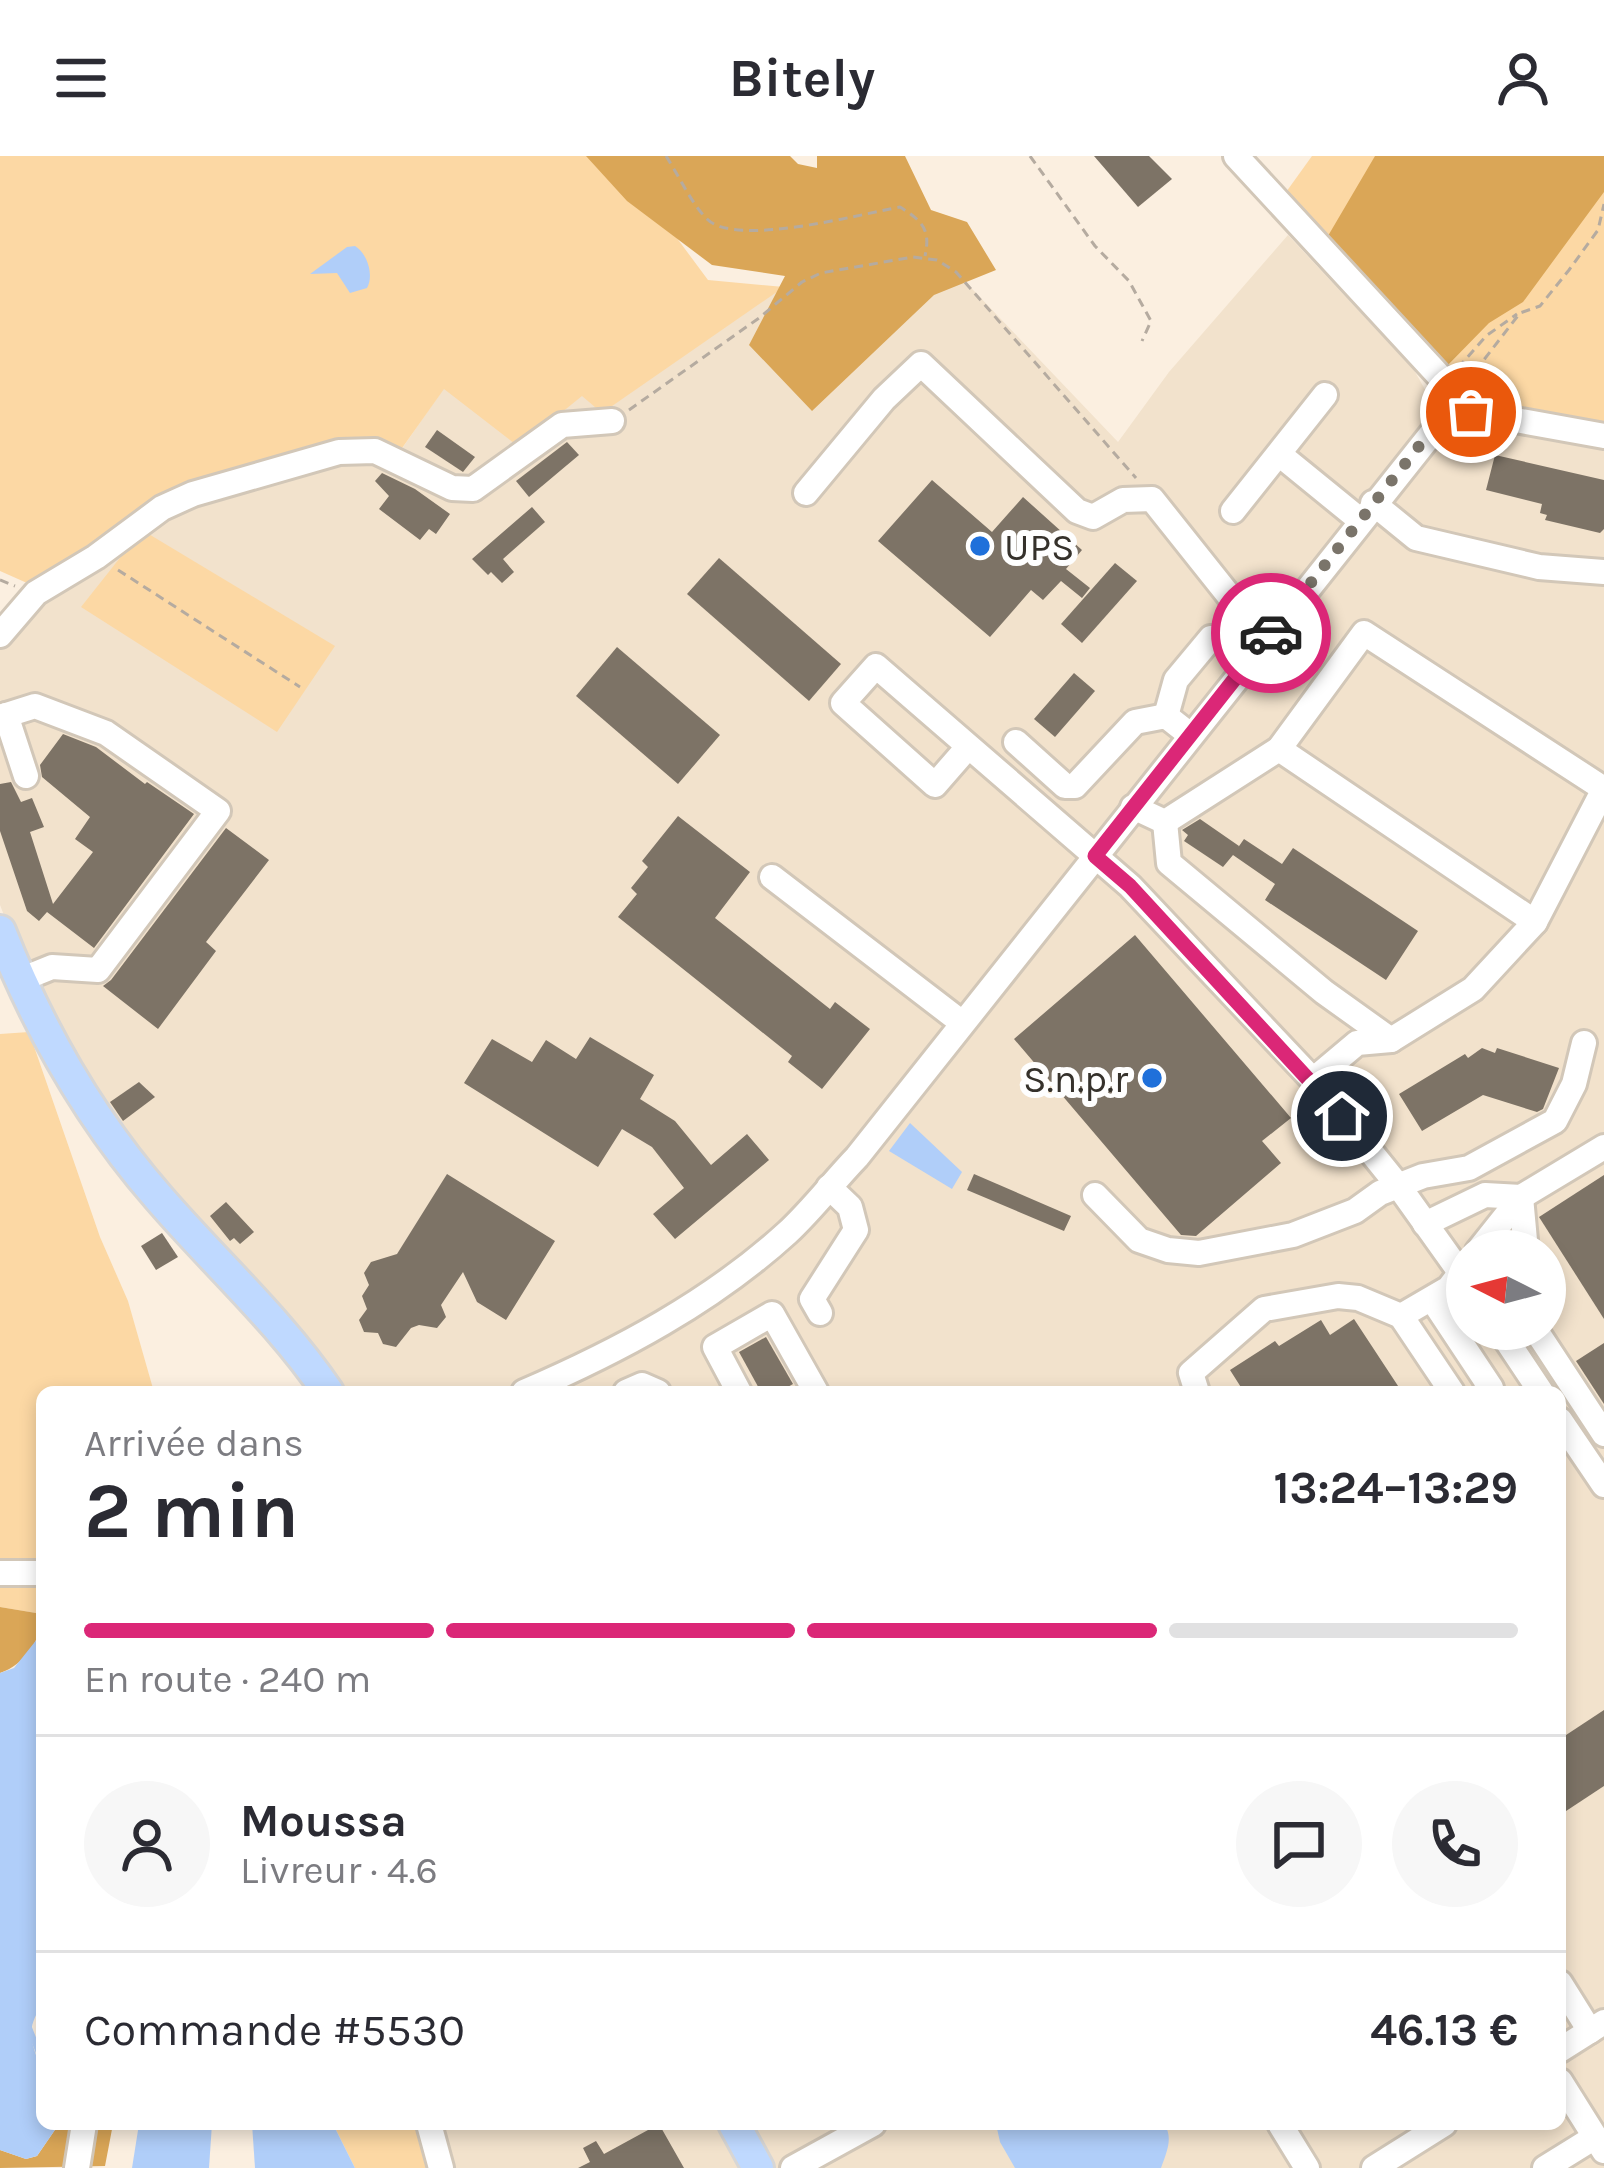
<!DOCTYPE html>
<html lang="fr">
<meta charset="utf-8">
<style>
:root{--surface:#fff;--page:#f7f7f7;--text:#2b2b33;--muted:#7c7c81;--line:#e1e1e2;--accent:#db2777}
body{margin:0;font-family:Karla,sans-serif;background:var(--page);color:var(--text);height:100vh;display:flex;flex-direction:column;font-size:45px;white-space:nowrap}
*{box-sizing:border-box;margin:0}
p{font-size:39px;color:var(--muted)}
.icon{flex:none;width:66px;height:66px;fill:none;stroke:currentColor;stroke-width:2;stroke-linecap:round;stroke-linejoin:round}
.map{position:relative;flex:1;overflow:hidden}
.panel{position:absolute;left:36px;top:1230px;width:1530px;height:744px;display:flex;flex-direction:column;background:var(--surface);border-radius:18px;box-shadow:0 6px 18px #0003}
.panel>*{flex:none}
.needle{width:78px;rotate:276deg}
.fabs{position:absolute;left:1446px;top:1074px;display:grid;gap:24px}
.fabs a{display:grid;place-items:center;width:120px;height:120px;border-radius:50%;background:var(--surface);box-shadow:0 6px 18px #0003;font-size:60px}
.pin{position:absolute;display:grid;place-items:center;width:102px;height:102px;color:#fff;margin:-51px;border:6px solid #fff;border-radius:50%;box-shadow:0 3px 12px #0007}
.courier{position:absolute;display:grid;place-items:center;width:120px;height:120px;margin:-60px;border:9px solid #db2777;border-radius:50%;background:#fff;color:#222;box-shadow:0 3px 15px #0007}
.headline em{font-style:normal;font-weight:700}
.headline div{display:flex;flex-direction:column-reverse}
.headline{display:flex;align-items:center;justify-content:space-between;height:204px;padding:0 48px}
h1{font-size:78px;font-weight:700;line-height:90px}
.bar{display:grid;grid-template-columns:repeat(4,1fr);gap:18px 12px;align-content:center;height:144px;padding:0 48px}
.bar i{height:15px;border-radius:9px;background:var(--line)}
.bar .selected{background:var(--accent)}
.bar p{grid-column:span 4}
.line{display:flex;align-items:center;gap:30px;padding:0 48px;border-top:3px solid var(--line)}
.line div{flex:1}
.round{display:grid;place-items:center;flex:none;width:126px;height:126px;border-radius:63px;background:var(--page)}
header{display:flex;justify-content:space-between;align-items:center;height:156px;padding:0 48px;background:var(--surface);font-size:54px;font-weight:700}
.map>svg:first-child{display:block}
</style>
<header><svg class="icon" aria-label="menu" viewBox="0 0 24 24"><path d="M4 6h16M4 12h16M4 18h16"/></svg>Bitely<svg class="icon" aria-label="person" viewBox="0 0 24 24"><circle cx="12" cy="8" r="4"/><path d="M4 21q1-7 8-7t8 7"/></svg></header>
<div class="map">
<svg width="1604" height="2012" viewBox="0 0 1604 2012">
<rect width="100%" height="100%" fill="#fbefe0"/>
<path fill="#f2e2cc" fill-rule="evenodd" d="M1288 79 1414 214 1427 237 1479 271 1604 294V2012H447L432 1968H1560V1236H347L317 1193 236 1113 106 961 22 806 0 749V485L41 444 159 359 327 302 394 304 444 232 583 239 784 131 956 116 1118 286 1169 216ZM1467 1095H1545V1173H1467Z"/>
<g fill="#fcd8a4">
<polygon points="0,0 616,0 708,124 784,131 602,257 582,240 519,291 444,233 400,295 359,282 160,343 36,431 0,415"/>
<polygon points="1312,0 1604,0 1604,280 1460,257 1271,57"/>
<polygon points="142,374 335,490 277,576 81,451"/>
<polygon points="29,876 100,1081 128,1145 154,1236 42,1236 42,1458 0,1451 0,878"/>
<polygon points="333,1968 432,1968 447,2012 355,2012"/>
</g>
<g fill="#daa657">
<polygon points="586,0 790,0 798,8 817,12 817,0 905,0 931,54 967,66 996,114 934,139 812,255 749,189 785,120 712,109 627,45"/>
<polygon points="1375,0 1604,0 1604,36 1523,146 1489,167 1445,212 1325,85"/>
<path d="M0 1451 42 1458C42 1484 24 1509 0 1517Z"/>
<polygon points="59,1968 113,1968 105,2010 0,2012 0,1994 26,2003 37,2000"/>
</g>
<g fill="#b0cef9">
<path d="M355 90C368 98 374 120 367 132L350 137 337 117 310 118 347 91Z"/>
<polygon points="910,967 962,1016 952,1033 889,995"/>
<path d="M42 1477V1848C23 1880 33 1884 41 1916 45 1932 42 1952 42 1968H59L37 2000 26 2003 0 1994V1517L14 1512Z"/>
<polygon points="139,1968 212,1968 209,2012 132,2012"/>
<polygon points="252,1968 333,1968 355,2012 255,2012"/>
<path d="M996 1968H1164C1174 1981 1166 1998 1161 2012H1015L1000 1986Z"/>
</g>
<g fill="none" stroke-linecap="round" stroke-linejoin="round">
<polyline stroke="#b0cef9" stroke-width="6" points="29,1872 42,1904"/>
</g>
<g fill="#7d7366">
<polygon points="1094,0 1149,0 1172,23 1138,51"/>
<polygon points="437,274 475,301 463,316 425,291"/>
<polygon points="567,286 579,299 529,341 516,325"/>
<polygon points="1495,299 1604,324 1604,373 1600,377 1545,364 1547,359 1540,357 1542,348 1486,334"/>
<polygon points="382,317 415,333 450,358 436,378 429,373 420,384 379,353 389,340 375,325"/>
<polygon points="932,324 992,376 1023,341 1082,394 1066,413 1090,432 1082,442 1061,425 1043,444 1031,434 990,481 878,385"/>
<polygon points="532,351 545,366 503,403 514,416 502,427 491,416 488,419 472,403"/>
<polygon points="719,402 841,508 809,545 687,438"/>
<polygon points="1115,407 1137,425 1082,487 1061,468"/>
<polygon points="617,491 720,579 678,628 576,540"/>
<polygon points="1074,517 1095,535 1055,581 1034,563"/>
<polygon points="63,578 96,591 145,628 147,626 194,658 94,792 47,756 39,765 27,755 0,675 0,628 11,626 21,646 32,642 44,671 30,676 53,748 93,696 75,683 90,661 42,621 40,609"/>
<polygon points="678,660 750,716 715,762 830,853 835,846 870,873 822,933 788,906 792,900 618,761 637,738 631,732 648,711 642,705"/>
<polygon points="1200,663 1239,690 1237,693 1244,683 1282,708 1293,692 1418,775 1386,824 1265,744 1275,728 1233,699 1223,711 1184,685 1188,679 1182,674"/>
<polygon points="226,672 269,704 206,786 216,795 158,873 103,830 111,824"/>
<polygon points="1135,779 1291,962 1262,985 1281,1007 1196,1080 1181,1079 1014,883"/>
<polygon points="590,881 654,919 640,943 675,965 711,1009 747,978 769,1004 675,1083 653,1058 684,1032 652,991 622,973 598,1011 464,927 492,883 532,906 546,884 576,903"/>
<polygon points="1482,892 1495,897 1497,892 1559,912 1543,953 1537,956 1483,939 1422,975 1399,938 1465,898 1468,902"/>
<polygon points="139,926 155,941 123,965 110,946"/>
<polygon points="447,1018 555,1085 506,1164 477,1146 463,1116 441,1149 446,1161 437,1172 419,1169 411,1172 396,1191 383,1188 378,1177 364,1176 359,1164 367,1153 362,1140 369,1129 364,1117 371,1106 397,1098"/>
<polygon points="974,1018 1071,1060 1064,1075 967,1034"/>
<polygon points="1604,1019 1604,1163 1539,1061"/>
<polygon points="226,1046 254,1076 240,1088 234,1082 230,1085 210,1060"/>
<polygon points="162,1077 178,1101 156,1114 141,1090"/>
<polygon points="1354,1163 1402,1236 1244,1236 1230,1214 1275,1185 1279,1190 1321,1164 1330,1179"/>
<polygon points="766,1181 793,1228 779,1236 761,1236 739,1196"/>
<polygon points="1604,1187 1604,1248 1576,1205"/>
<polygon points="1604,1554 1604,1630 1560,1659 1560,1583"/>
<polygon points="659,1968 684,2012 578,2012 590,2006 583,1992 596,1985 604,1998"/>
</g>
<g fill="none" stroke-linecap="round" stroke-linejoin="round">
<g stroke="#d2c7b8" stroke-width="30">
<g id="minor">
<polyline points="1236,0 1443,224 1460,257"/>
<polyline points="1279,298 1360,364"/>
<polyline points="806,337 884,243 921,208 1077,355 1093,361 1123,344 1152,343 1234,446 1270,478"/>
<polyline points="1373,347 1416,382 1539,411 1604,416"/>
<polyline points="1233,355 1325,239"/>
<polyline points="0,479 36,437 96,401 162,352 193,338 339,296 375,295 452,332 473,333 562,269 612,265"/>
<polyline points="6,559 26,620"/>
<polyline points="1166,560 1176,524 1211,482"/>
<polyline points="0,561 35,550 106,577 218,655 98,814 52,811 20,824"/>
<polyline points="1016,586 1065,630 1075,630 1135,566 1166,560 1189,578"/>
<polyline points="968,591 935,629 843,547 876,510 1130,730 1313,924 1400,1032 1467,1126"/>
<polyline points="1279,593 1535,766"/>
<polyline points="1133,651 1165,666 1279,593 1364,477 1604,633 1535,766 1473,833 1391,884 1357,887 1313,924"/>
<polyline points="1165,666 1169,707 1324,836 1391,884"/>
<polyline points="772,721 961,866"/>
<polyline points="1095,1039 1139,1084 1168,1094 1199,1097 1293,1079 1355,1055 1380,1037 1423,1020 1469,1012 1555,965 1574,928 1584,887"/>
<polyline points="1521,1041 1526,1095"/>
<polyline points="1425,1068 1485,1039 1521,1041"/>
<polyline points="1478,1095 1521,1041 1604,991"/>
<polyline points="1432,1143 1491,1232 1485,1236"/>
<polyline points="820,1157 812,1143 856,1074 850,1051 829,1031"/>
<polyline points="1499,1173 1541,1236"/>
<polyline points="1535,1173 1604,1278"/>
<path d="M524 1236C619 1195 711 1146 787 1077 812 1054 833 1026 857 1001L1440 267 1450 260 1471 256 1604 280"/>
<polyline points="626,1236 642,1229 658,1236"/>
<polyline points="739,1236 715,1191 772,1158 816,1236"/>
<polyline points="1197,1236 1191,1217 1264,1153 1338,1140 1358,1142 1401,1160"/>
<polyline points="1452,1236 1401,1160 1449,1132 1467,1108"/>
<polyline points="1560,1264 1604,1329"/>
<polyline points="0,1417 42,1417"/>
<polyline points="1560,1827 1590,1875"/>
<polyline points="1560,1894 1604,1866"/>
<polyline points="1560,1925 1604,1995"/>
<polyline points="429,1968 441,2012"/>
<polyline points="1280,1968 1307,2012"/>
<polyline points="77,2012 84,1968"/>
<polyline points="793,2012 873,1968"/>
<polyline points="1374,2012 1444,1968"/>
<polyline points="1545,2012 1595,1981"/>
</g>
</g>
<g stroke="#d7d6d5" stroke-width="36">
<g id="major">
<path d="M0 775C39 874 89 962 159 1042 215 1107 280 1165 328 1236"/>
<polyline points="734,1968 758,2012"/>
</g>
</g>
<g stroke="#b5aba0" stroke-width="3" stroke-dasharray="9 6" stroke-linecap="butt">
<path d="M666 0C679 20 691 47 707 63 736 92 860 58 900 51 922 65 931 73 925 100"/>
<polyline points="1030,0 1095,90 1129,125 1151,165 1142,185"/>
<polyline points="1458,212 1486,180 1517,158"/>
<polyline points="1466,227 1520,157 1540,150 1569,114 1598,74 1604,48"/>
<polyline points="629,254 759,162 802,126 821,117 913,101 937,104 956,116 1136,322"/>
<polyline points="118,414 300,531"/>
<polyline points="0,424 15,430"/>
</g>
<use href="#minor" stroke="#fff" stroke-width="24"/>
<use href="#major" stroke="#bfd9ff" stroke-width="30"/>
</g>
<g fill="none" stroke-linecap="round" stroke-linejoin="round">
<polyline stroke="#7a746a" stroke-width="12" stroke-dasharray="0 21.6" points="1271,477 1431,275 1450,260 1471,256"/>
<polyline stroke="#db2777" stroke-width="15" points="1271,477 1095,700 1130,730 1342,960"/>
</g>
<g fill="#1f70da" stroke="#fefefe" stroke-width="4.5">
<circle cx="980" cy="390" r="12"/>
<circle cx="1152" cy="922" r="12"/>
</g>
<g text-anchor="middle" stroke-width="12" stroke-linejoin="round" paint-order="stroke">
<g font-size="39" fill="#35312b" stroke="#fefefe" text-anchor="start">
<text x="1004" y="404">UPS</text>
<text x="1128" y="936" text-anchor="end">S.n.p.r</text>
</g>
</g>
</svg>
<div class="fabs">
<a><svg class="needle" viewBox="-14 -14 28 28"><path d="M0-13l5 13h-10z" fill="#e53935"/><path d="M0 13l5-13h-10z" fill="#7c7c81"/></svg></a>
</div>
<div class="pin" style="left:1471px;top:256px;background:#ea580c"><svg class="icon" aria-label="bag" viewBox="0 0 24 24"><path d="M5 8h14l-1 12H6zM9 8a3 3 0 0 1 6 0"/></svg></div>
<div class="pin" style="left:1342px;top:960px;background:#1f2937"><svg class="icon" aria-label="home" viewBox="0 0 24 24"><path d="M3 11l9-7 9 7M6 9v11h12V9"/></svg></div>
<div class="courier" style="left:1271px;top:477px"><svg class="icon" aria-label="car" viewBox="0 0 24 24"><path d="M5 17H2v-5l4-1 3-4h7l3 4 3 1v5h-3M9 17h6M6 11h13"/><circle cx="7" cy="17" r="2"/><circle cx="17" cy="17" r="2"/></svg></div>
<section class="panel">
<div class="headline"><div><h1>2 min</h1><p>Arrivée dans</p></div><em>13:24–13:29</em></div>
<div class="bar"><i class="selected"></i><i class="selected"></i><i class="selected"></i><i></i><p>En route · 240 m</p></div>
<div class="line" style="height:216px"><a class="round"><svg class="icon" aria-label="person" viewBox="0 0 24 24"><circle cx="12" cy="8" r="4"/><path d="M4 21q1-7 8-7t8 7"/></svg></a><div><b>Moussa</b><p>Livreur · 4.6</p></div><a class="round"><svg class="icon" aria-label="chat" viewBox="0 0 24 24"><path d="M4 5h16v11H9l-5 4z"/></svg></a><a class="round"><svg class="icon" aria-label="phone" viewBox="0 0 24 24"><path d="M5 4h4l2 5-3 2q2 4 5 5l2-3 5 2v4C11 20 4 13 5 4z"/></svg></a></div>
<div class="line" style="height:156px"><div>Commande #5530</div><b>46.13 €</b></div>
</section>
</div>
